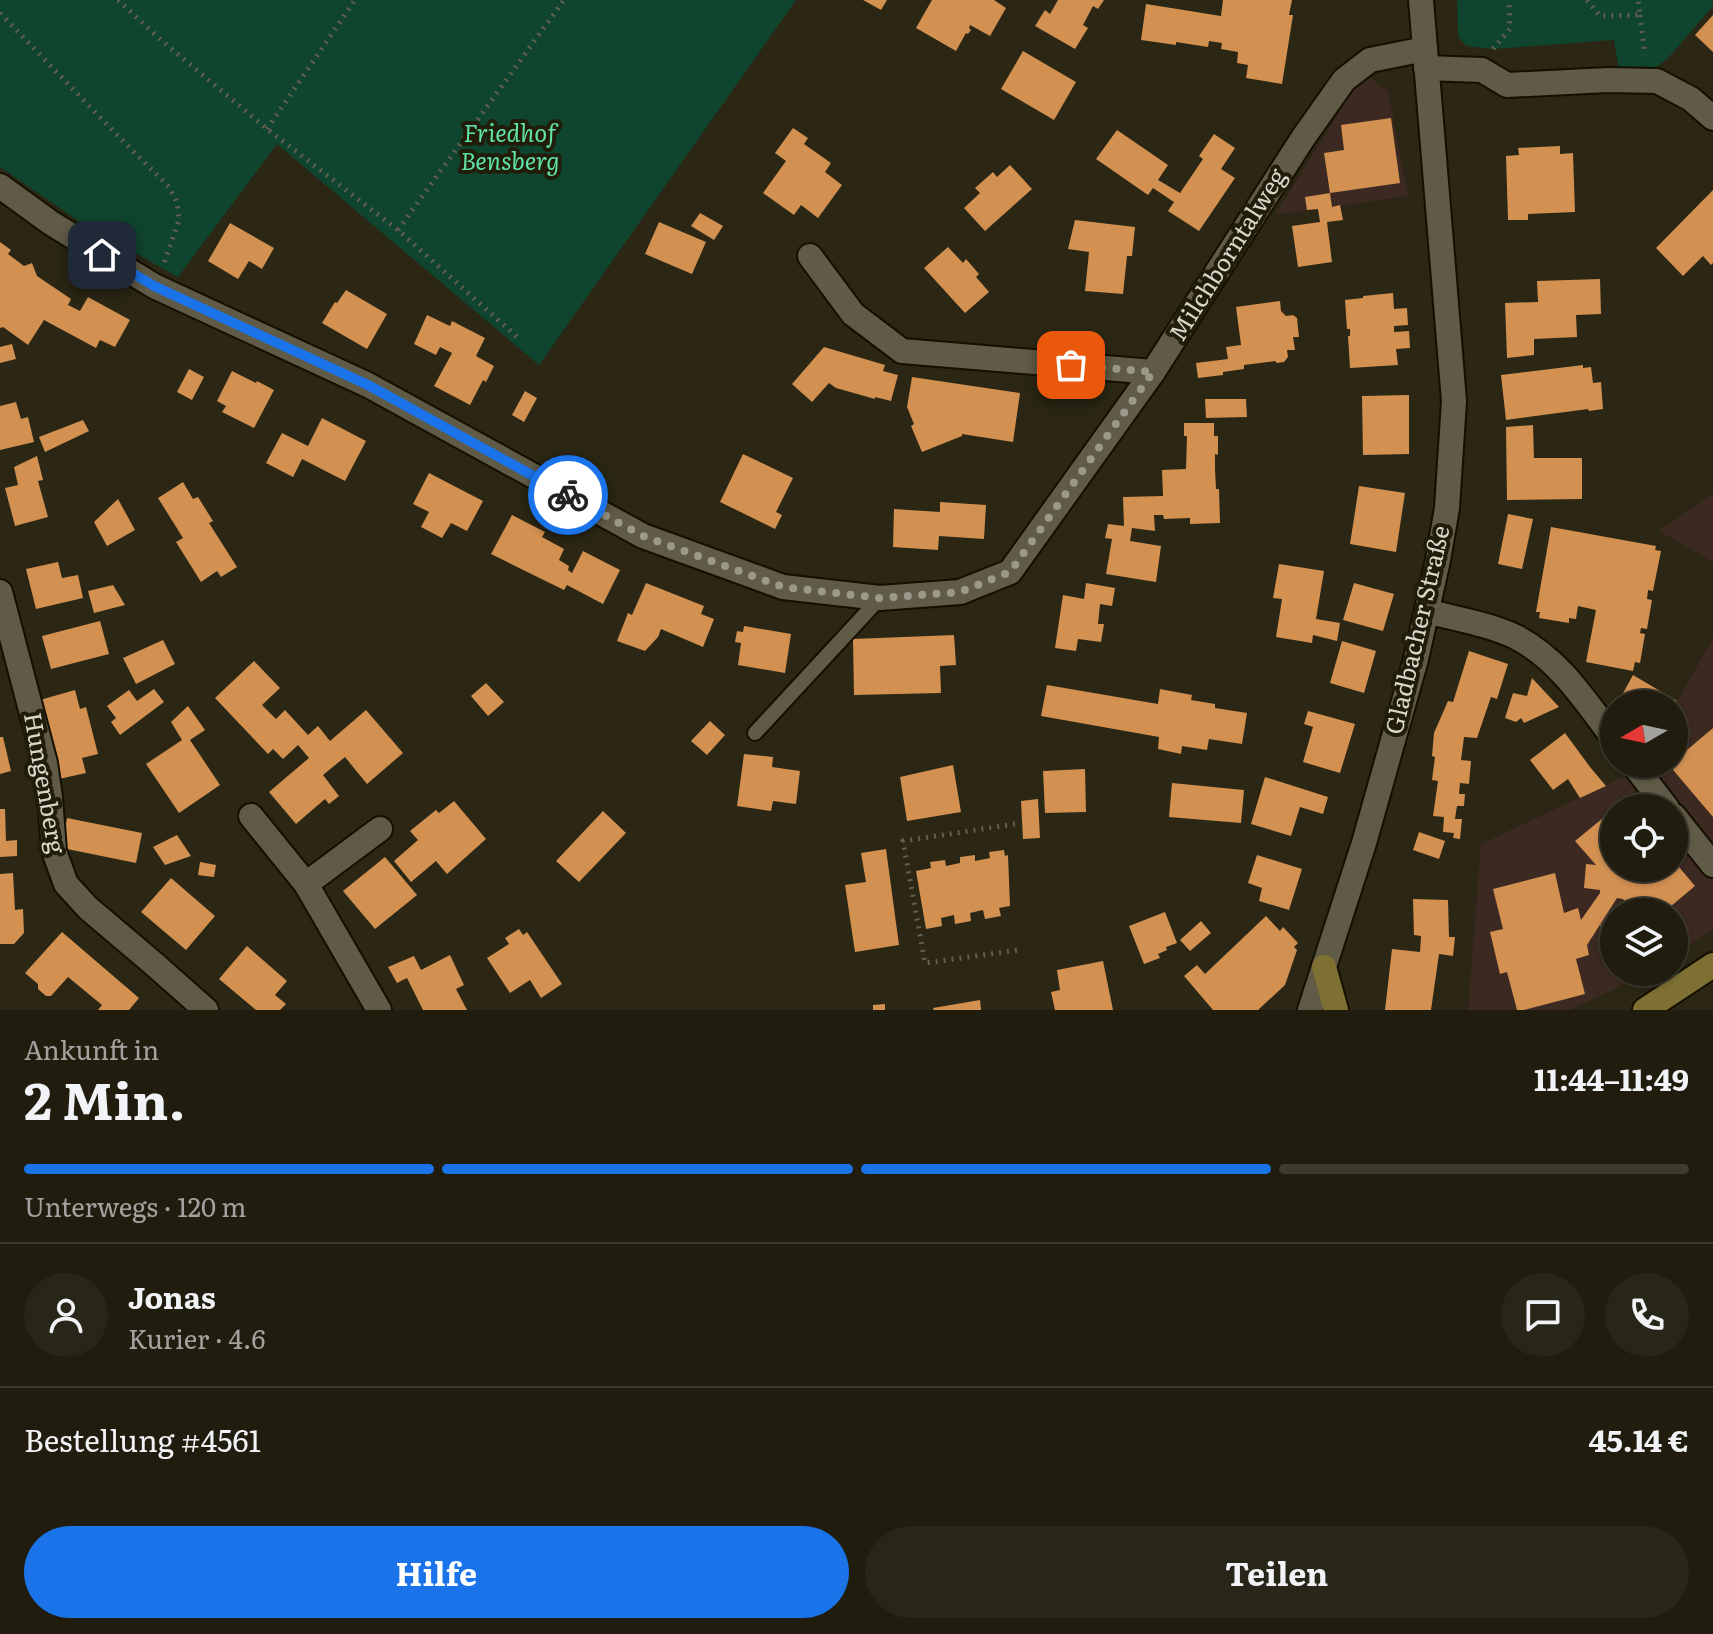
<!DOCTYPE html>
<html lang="de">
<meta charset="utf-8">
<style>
:root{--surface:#201d0f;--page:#282618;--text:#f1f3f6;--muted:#a2a29e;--line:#3d3b2f;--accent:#1a73e8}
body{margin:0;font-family:Literata,serif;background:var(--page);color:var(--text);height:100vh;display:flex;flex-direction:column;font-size:30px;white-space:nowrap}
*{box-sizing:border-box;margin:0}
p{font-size:26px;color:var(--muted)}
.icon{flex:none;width:44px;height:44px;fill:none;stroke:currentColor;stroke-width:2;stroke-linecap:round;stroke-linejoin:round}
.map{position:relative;height:1010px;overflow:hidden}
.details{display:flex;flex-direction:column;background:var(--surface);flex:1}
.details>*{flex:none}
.needle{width:52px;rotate:261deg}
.fabs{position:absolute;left:1600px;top:690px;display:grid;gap:16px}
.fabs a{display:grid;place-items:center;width:88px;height:88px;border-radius:50%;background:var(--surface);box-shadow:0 2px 6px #0004,0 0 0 2px var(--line);font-size:40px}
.pin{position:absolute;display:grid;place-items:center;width:68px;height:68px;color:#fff;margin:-34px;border-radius:16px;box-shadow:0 4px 12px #0006}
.courier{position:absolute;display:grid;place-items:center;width:80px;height:80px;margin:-40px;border:6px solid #1a73e8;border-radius:50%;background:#fff;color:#222;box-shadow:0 2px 10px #0007}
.summary em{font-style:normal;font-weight:700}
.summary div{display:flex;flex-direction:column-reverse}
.summary{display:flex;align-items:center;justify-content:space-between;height:136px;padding:0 24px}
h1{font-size:52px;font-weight:700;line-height:60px}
.bar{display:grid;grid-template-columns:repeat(4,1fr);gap:12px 8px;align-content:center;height:96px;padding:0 24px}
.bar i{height:10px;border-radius:6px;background:var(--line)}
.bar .active{background:var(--accent)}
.bar p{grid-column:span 4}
.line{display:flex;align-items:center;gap:20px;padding:0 24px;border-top:2px solid var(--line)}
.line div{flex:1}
.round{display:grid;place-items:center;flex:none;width:84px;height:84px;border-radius:42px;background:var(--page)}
.button{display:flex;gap:16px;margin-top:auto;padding:16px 24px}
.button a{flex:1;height:92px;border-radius:48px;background:var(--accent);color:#fff;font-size:32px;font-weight:700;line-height:92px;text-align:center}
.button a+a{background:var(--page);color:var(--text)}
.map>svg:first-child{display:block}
</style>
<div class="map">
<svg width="1713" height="1010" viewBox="0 0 1713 1010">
<rect width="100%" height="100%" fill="#2b2714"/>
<g fill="#3b2922">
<polygon points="1370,78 1388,91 1408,196 1275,215 1352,91"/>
<polygon points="1713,494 1713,562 1659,531"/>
<polygon points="1713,638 1713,844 1645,764 1674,764 1674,707"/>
<polygon points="1628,775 1655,808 1614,808 1614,868 1674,868 1674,831 1713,878 1713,929 1674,955 1674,912 1614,912 1614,972 1646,972 1607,993 1569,1010 1468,1010 1481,844"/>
</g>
<g fill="#0f452f">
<polygon points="0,0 796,0 539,365 277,144 178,277 77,220 0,167"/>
<polygon points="1457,0 1713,0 1713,6 1668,58 1654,69 1619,70 1614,40 1493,49 1467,46 1458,37"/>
</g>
<g fill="#d29051">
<polygon points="863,0 887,0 881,10"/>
<polygon points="932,0 994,0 1006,8 990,36 970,25 969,28 971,30 968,34 966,33 956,51 916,28"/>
<polygon points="1058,0 1104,0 1098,9 1093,6 1083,25 1088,28 1075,49 1035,26 1045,10 1050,14"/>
<polygon points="1223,0 1292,0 1289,15 1293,15 1282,84 1246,78 1248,65 1237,63 1238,52 1221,49 1222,43 1209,41 1208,47 1176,42 1176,45 1141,40 1146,4 1221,16"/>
<polygon points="1713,15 1713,52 1695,35"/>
<polygon points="1023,51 1076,82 1054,120 1001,89"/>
<polygon points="1391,118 1400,183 1330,193 1324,153 1344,150 1341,125"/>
<polygon points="793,128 808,138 804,144 831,163 825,172 842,185 818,218 801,205 794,215 763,193 786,161 775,153"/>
<polygon points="1117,130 1168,165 1158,180 1180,193 1203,159 1199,156 1214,134 1235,148 1221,169 1235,178 1199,231 1168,211 1174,202 1153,188 1148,195 1096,159"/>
<polygon points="1560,146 1560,154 1573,153 1575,212 1528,214 1528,220 1508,220 1506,156 1519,155 1518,148"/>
<polygon points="1010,165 1032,189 985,231 964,208 980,193 975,188 993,172 997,177"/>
<polygon points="1713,190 1713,263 1711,265 1703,256 1683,276 1656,248"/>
<polygon points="1330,193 1332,207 1340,205 1343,220 1327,222 1332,262 1298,267 1292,226 1320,222 1318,209 1307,210 1305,197"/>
<polygon points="700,213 723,226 714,240 691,226"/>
<polygon points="1075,220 1135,227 1132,256 1127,256 1123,294 1085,291 1089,252 1068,249"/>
<polygon points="659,222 706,242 692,274 645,254"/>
<polygon points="230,223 274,248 262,269 249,261 238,279 208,261"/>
<polygon points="0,242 11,250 8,254 24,266 32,263 37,276 71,299 68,305 80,311 88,297 130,320 115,347 100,340 96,348 44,320 28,345 3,327 0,328"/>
<polygon points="948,247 963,263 966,259 979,274 976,277 989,292 965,313 924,268"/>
<polygon points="1600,279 1601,314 1576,315 1577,337 1534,339 1534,355 1507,358 1505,303 1538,302 1537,281"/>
<polygon points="346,290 387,314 367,349 322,323 335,302 337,303"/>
<polygon points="1393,293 1394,309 1407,308 1408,325 1394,326 1394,332 1409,331 1410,348 1396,349 1398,365 1350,368 1348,336 1350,336 1350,329 1347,329 1345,300 1363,298 1363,296"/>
<polygon points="1280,301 1281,311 1286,316 1293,315 1297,318 1299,337 1293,337 1295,350 1287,350 1288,357 1284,362 1277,363 1275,361 1244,365 1244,369 1223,372 1223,375 1198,378 1196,363 1228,359 1226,347 1241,345 1236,307"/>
<polygon points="427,315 450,326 452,321 485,338 476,356 494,366 486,382 483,380 470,405 434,386 452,353 440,347 436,355 414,344"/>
<polygon points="12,344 16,359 0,363 0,347"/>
<polygon points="824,347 885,365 883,371 898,375 891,401 875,397 875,399 836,388 829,383 812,402 792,384"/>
<polygon points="1583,365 1583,368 1591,367 1593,383 1601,382 1603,409 1589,411 1588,409 1506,420 1501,375"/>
<polygon points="189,369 204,377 192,400 177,392"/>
<polygon points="232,371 256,383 257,381 274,390 254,428 222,412 226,406 217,401"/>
<polygon points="912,377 1020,393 1013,442 962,434 962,436 922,452 911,426 914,424 907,407"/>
<polygon points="525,391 537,398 524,422 512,415"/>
<polygon points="1409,395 1409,454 1363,455 1362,396"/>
<polygon points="1205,399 1246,399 1247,417 1206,418"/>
<polygon points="16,402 21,419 28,417 34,442 0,450 0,406"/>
<polygon points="322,418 366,441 345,481 302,459 293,477 266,463 282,433 308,446"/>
<polygon points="83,420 89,431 45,452 39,437"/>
<polygon points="1184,423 1214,423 1214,436 1218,436 1218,455 1215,454 1215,469 1216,489 1219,489 1220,523 1190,524 1190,518 1164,519 1163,515 1154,515 1155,531 1132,528 1130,541 1161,546 1156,582 1106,574 1112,539 1105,538 1108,524 1124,526 1123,497 1163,496 1162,470 1186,469 1187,436 1184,436"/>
<polygon points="1533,425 1534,458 1582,458 1582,499 1507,500 1506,427"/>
<polygon points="743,454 793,478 776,512 782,515 775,529 720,502"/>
<polygon points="37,456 43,480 38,481 48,517 15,526 5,488 18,485 14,467"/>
<polygon points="429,473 483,501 467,531 451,523 442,538 421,527 429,512 413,504"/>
<polygon points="183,482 193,499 198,497 213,521 209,523 237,567 221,577 217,571 201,582 176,542 183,538 158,498"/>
<polygon points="1359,486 1405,493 1396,552 1350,544"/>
<polygon points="118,499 135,530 107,546 94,522"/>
<polygon points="940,502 986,505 984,539 939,536 938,550 893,547 894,509 940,512"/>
<polygon points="1508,514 1533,519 1522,569 1498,564"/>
<polygon points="512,515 545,532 542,537 564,549 559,560 569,566 568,570 572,573 583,551 620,570 603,604 567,585 564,590 491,554"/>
<polygon points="1551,527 1656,546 1655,550 1661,551 1653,591 1648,590 1647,599 1652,600 1647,629 1641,628 1640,633 1645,634 1640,663 1635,662 1633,671 1586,662 1596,610 1578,606 1576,619 1569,618 1569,623 1539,618 1540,612 1536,612"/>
<polygon points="58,562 62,578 78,575 83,598 36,609 26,569"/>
<polygon points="1279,564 1324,571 1316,619 1340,623 1337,641 1313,635 1312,643 1276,637 1282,599 1273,598"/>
<polygon points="646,583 704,606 701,614 714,619 703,647 661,629 658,637 645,651 617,641 628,613 632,615"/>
<polygon points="1086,583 1115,588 1112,606 1100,604 1098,624 1104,624 1101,642 1078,639 1076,651 1055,648 1063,595 1084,599"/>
<polygon points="1354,583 1394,594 1383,631 1343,620"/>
<polygon points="113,585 125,605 94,613 88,591"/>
<polygon points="100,621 109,654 51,669 42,636"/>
<polygon points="744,626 791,634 785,673 738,665 741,643 735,642 737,631 743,632"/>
<polygon points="954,635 956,665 940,666 941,693 854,695 853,639"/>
<polygon points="163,640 175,664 136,684 123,658"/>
<polygon points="1342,641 1376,651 1364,693 1330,683"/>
<polygon points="1469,651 1508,664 1497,699 1491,697 1477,738 1464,737 1461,760 1471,761 1469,784 1460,783 1459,794 1465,794 1464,806 1457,806 1455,819 1462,819 1460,839 1453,838 1454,833 1443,832 1444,817 1433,816 1438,781 1432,780 1435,757 1432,756 1434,733 1448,701 1453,702"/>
<polygon points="254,661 280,688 262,705 276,719 285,710 308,735 318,726 330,741 366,710 403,753 367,784 345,757 323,775 339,796 329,804 325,799 296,824 269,792 309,758 298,745 283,759 273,749 268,754 215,698"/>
<polygon points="1633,675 1677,701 1675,704 1634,704 1621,697"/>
<polygon points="1532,678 1559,707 1524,723 1521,718 1516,722 1505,718 1513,693 1527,696"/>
<polygon points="486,683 504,702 488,716 471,696"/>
<polygon points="1047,685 1158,704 1160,689 1192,695 1191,700 1215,704 1215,708 1247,713 1242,744 1209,739 1207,750 1182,746 1181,754 1158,749 1159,737 1041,716"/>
<polygon points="154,689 164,702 120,735 111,722 116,718 107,706 129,690 137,701"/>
<polygon points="75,690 80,709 86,707 98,754 82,758 86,773 59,779 40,700"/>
<polygon points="188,706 205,730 190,740 220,785 179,813 146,764 182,740 171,722"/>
<polygon points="1308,711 1355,724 1340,773 1303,762 1313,727 1304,724"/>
<polygon points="710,721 725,735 707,755 691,741"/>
<polygon points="1713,728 1713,817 1668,764 1674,764 1674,761"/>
<polygon points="1565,733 1590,767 1606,786 1580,798 1568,779 1553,790 1530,760"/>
<polygon points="0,737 3,737 11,771 0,774"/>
<polygon points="744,754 773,757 772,767 800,771 796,804 773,801 771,811 737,806"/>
<polygon points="953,765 961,812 907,821 900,777"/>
<polygon points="1085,769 1086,812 1045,813 1043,771"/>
<polygon points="1265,777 1328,797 1323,814 1300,807 1291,836 1251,824"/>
<polygon points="1172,783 1244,790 1241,823 1169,817"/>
<polygon points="1038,799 1040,838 1023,839 1021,801"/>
<polygon points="1624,800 1631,808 1615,808"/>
<polygon points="454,801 486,839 447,874 436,861 411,882 394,861 418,840 410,831 436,810 439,813"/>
<polygon points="0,809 5,809 6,841 17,840 17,856 0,857"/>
<polygon points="1614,809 1614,868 1674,868 1674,861 1695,886 1664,912 1634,912 1623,899 1617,898 1587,945 1589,955 1576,959 1585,994 1524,1010 1517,1010 1507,972 1500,974 1490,932 1503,929 1493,889 1555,873 1564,913 1578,908 1581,920 1600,893 1600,890 1584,888 1586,864 1596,865 1575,841"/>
<polygon points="603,811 626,833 579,882 556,861"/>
<polygon points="67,818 142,833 136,863 62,848"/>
<polygon points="1419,832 1445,841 1439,859 1413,850"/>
<polygon points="177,835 191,856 165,865 153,847"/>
<polygon points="886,849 899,945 855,952 845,885 866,882 861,853"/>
<polygon points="1004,850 1005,856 1008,855 1010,906 999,908 1001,916 985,919 983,910 970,913 971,921 955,924 954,915 941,918 942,926 926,929 916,871 931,868 930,862 945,860 946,866 960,863 960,857 975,855 975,861 990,858 989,852"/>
<polygon points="1257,855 1302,869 1289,910 1259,901 1262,888 1248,883"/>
<polygon points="385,857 417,895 375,929 343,891"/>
<polygon points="200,862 216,865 214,877 198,875"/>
<polygon points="13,873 15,910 23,909 24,933 14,944 0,944 0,874"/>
<polygon points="171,878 215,916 186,950 141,912"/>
<polygon points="1413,899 1448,900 1449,937 1455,937 1453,956 1439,954 1431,1010 1385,1010 1392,949 1420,952 1421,936 1414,935"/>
<polygon points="1165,912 1177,943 1166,947 1167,950 1158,954 1160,958 1144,964 1129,926"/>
<polygon points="1266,916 1280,931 1283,927 1298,943 1294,947 1297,950 1285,985 1258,1010 1213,1010 1184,976 1197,965 1205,974"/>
<polygon points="1201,921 1211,933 1190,951 1180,940"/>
<polygon points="519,929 523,935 527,932 562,984 541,998 530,980 510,993 487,958 509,944 505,938"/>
<polygon points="62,932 139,998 129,1010 98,1010 102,1005 68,977 51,996 46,996 38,989 38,984 25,973"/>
<polygon points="247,946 287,981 275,995 286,1004 280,1010 256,1010 219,979"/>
<polygon points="450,955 464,985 456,989 467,1010 423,1010 407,978 397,983 388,967 414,956 421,970"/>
<polygon points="1103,961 1113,1010 1055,1010 1051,992 1060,990 1057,970"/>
<polygon points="980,1000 981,1010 934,1010 933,1008"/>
<polygon points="885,1004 885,1010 873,1010 873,1005"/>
</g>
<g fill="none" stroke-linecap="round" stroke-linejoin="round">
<g stroke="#140f01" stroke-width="18">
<polyline id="lane" points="755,733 880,598"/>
</g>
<g stroke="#140f01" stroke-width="28">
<g id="street">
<polyline points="1426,68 1482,70 1507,85 1608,80 1657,81 1691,99 1713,118"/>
<polyline points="0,186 51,223 154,286 368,385 643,536 783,587 880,598 960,592 1010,572 1153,372 1303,138 1344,80 1370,60 1425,49"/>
<polyline points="810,256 853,314 902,351 1153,372"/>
<polyline points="0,592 45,763 50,797 54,851 66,884 88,908 154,964 206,1010"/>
<path d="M1427 611C1456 619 1489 624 1516 637 1559 659 1586 702 1614 739"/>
<polyline points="1633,764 1667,808"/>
<polyline points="251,816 306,884 379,1010"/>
<polyline points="1674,816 1713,865"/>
<polyline points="306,884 380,829"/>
<polyline points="1310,1010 1364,843 1416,659 1438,560 1447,508 1454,401 1421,0"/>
</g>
</g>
<g stroke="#140f01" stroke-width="28">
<g id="secondary">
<polyline points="1324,967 1336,1010"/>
<polyline points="1645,1010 1713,965"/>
</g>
</g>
<g stroke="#635f4f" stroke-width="5" stroke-dasharray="2 6" stroke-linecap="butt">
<polyline points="118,0 161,40 267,129 398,230 517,337"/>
<polyline points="1587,0 1600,16 1640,15 1638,0"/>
<polyline points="0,13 118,136 169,187 177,202 179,220 164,263"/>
<polyline points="1640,15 1645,55"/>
<polyline points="1493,49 1510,29 1509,0"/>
<polyline points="267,129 355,0"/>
<polyline points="398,230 564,0"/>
<polyline points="1015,824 903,841 925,963 1019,950"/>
<polyline points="1601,924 1614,938"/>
</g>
<use href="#lane" stroke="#605b46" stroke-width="14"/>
<use href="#street" stroke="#605b46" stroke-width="24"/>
<use href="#secondary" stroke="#7d7032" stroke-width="24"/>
</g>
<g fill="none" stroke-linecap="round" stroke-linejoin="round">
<polyline stroke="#9c998a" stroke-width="8" stroke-dasharray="0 14.4" points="568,495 643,536 783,587 880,598 960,592 1010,572 1153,372 1071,365"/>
<polyline stroke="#1a73e8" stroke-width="10" points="102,255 154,286 368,385 568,495"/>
</g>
<g text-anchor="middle" stroke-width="8" stroke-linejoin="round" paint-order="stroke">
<g font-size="24" font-style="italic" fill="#5fe2a8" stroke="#211d0a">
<text x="510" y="142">Friedhof<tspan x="510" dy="28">Bensberg</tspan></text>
</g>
<g font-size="24" fill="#d9d6ca" stroke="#211d0a">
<text transform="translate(1228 255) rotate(-58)" y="8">Milchborntalweg</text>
<text transform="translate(1418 630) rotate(-77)" y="8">Gladbacher Straße</text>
<text transform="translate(44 783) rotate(80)" y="8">Hungenberg</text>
</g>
</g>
</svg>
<div class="fabs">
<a><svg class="needle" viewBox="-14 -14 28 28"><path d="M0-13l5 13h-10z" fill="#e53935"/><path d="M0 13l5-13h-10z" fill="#a2a29e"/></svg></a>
<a><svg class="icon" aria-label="locate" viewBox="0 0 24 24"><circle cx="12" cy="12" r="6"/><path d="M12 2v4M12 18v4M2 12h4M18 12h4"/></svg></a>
<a><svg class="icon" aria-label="layers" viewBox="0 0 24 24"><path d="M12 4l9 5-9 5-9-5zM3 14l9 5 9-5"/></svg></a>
</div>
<div class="pin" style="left:1071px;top:365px;background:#ea580c"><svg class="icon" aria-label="bag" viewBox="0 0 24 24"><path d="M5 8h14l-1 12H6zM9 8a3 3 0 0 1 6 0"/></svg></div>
<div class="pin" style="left:102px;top:255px;background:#1f2937"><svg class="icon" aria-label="home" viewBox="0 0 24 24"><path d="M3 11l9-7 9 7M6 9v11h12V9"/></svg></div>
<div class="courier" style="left:568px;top:495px"><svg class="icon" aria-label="bike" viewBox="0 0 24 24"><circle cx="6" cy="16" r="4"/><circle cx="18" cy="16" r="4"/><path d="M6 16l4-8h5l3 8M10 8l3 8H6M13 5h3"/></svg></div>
</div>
<section class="details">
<div class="summary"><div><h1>2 Min.</h1><p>Ankunft in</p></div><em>11:44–11:49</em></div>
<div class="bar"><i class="active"></i><i class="active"></i><i class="active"></i><i></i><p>Unterwegs · 120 m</p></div>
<div class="line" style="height:144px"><a class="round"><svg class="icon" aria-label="person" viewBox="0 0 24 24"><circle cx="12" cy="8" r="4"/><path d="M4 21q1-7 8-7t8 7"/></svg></a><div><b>Jonas</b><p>Kurier · 4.6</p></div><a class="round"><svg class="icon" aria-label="chat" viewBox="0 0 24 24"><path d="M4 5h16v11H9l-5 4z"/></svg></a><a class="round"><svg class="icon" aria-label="phone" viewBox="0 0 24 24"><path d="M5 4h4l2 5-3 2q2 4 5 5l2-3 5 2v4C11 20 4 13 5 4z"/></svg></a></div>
<div class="line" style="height:104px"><div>Bestellung #4561</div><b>45.14 €</b></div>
<div class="button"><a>Hilfe</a><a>Teilen</a></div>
</section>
